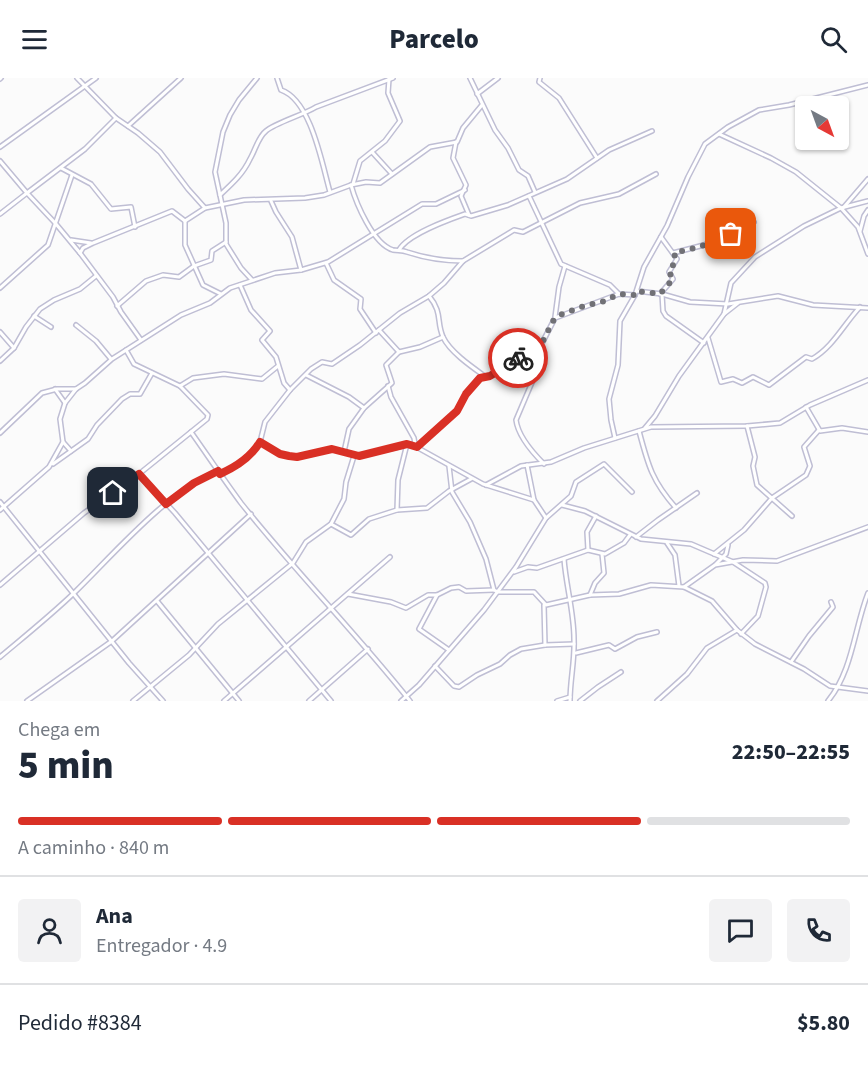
<!DOCTYPE html>
<html lang="pt">
<meta charset="utf-8">
<style>
:root{--surface:#fff;--page:#f2f2f3;--text:#1f2937;--muted:#747a83;--line:#e0e1e3;--accent:#d93025}
body{margin:0;font-family:"Source Sans 3",sans-serif;background:var(--page);color:var(--text);height:100vh;display:flex;flex-direction:column;font-size:22px;white-space:nowrap}
*{box-sizing:border-box;margin:0}
p{font-size:20px;color:var(--muted)}
.icon{flex:none;width:33px;height:33px;fill:none;stroke:currentColor;stroke-width:2;stroke-linecap:round;stroke-linejoin:round}
.map{position:relative;height:623px;overflow:hidden}
.panel{display:flex;flex-direction:column;background:var(--surface);flex:1}
.panel>*{flex:none}
.needle{width:39px;rotate:139deg}
.tools{position:absolute;left:795px;top:18px;display:grid;gap:12px}
.tools a{display:grid;place-items:center;width:54px;height:54px;border-radius:6px;background:var(--surface);box-shadow:0 2px 4px #0004;font-size:30px}
.pin{position:absolute;display:grid;place-items:center;width:51px;height:51px;color:#fff;margin:-26px;border-radius:12px;box-shadow:0 3px 9px #0006}
.courier{position:absolute;display:grid;place-items:center;width:60px;height:60px;margin:-30px;border:4px solid #d93025;border-radius:50%;background:#fff;color:#222;box-shadow:0 2px 8px #0007}
.summary em{font-style:normal;font-weight:800}
.summary div{display:flex;flex-direction:column-reverse}
.summary{display:flex;align-items:center;justify-content:space-between;height:102px;padding:0 18px}
h1{font-size:39px;font-weight:800;line-height:45px}
.bar{display:grid;grid-template-columns:repeat(4,1fr);gap:9px 6px;align-content:center;height:72px;padding:0 18px}
.bar i{height:8px;border-radius:4px;background:var(--line)}
.bar .active{background:var(--accent)}
.bar p{grid-column:span 4}
.line{display:flex;align-items:center;gap:15px;padding:0 18px;border-top:2px solid var(--line)}
.line div{flex:1}
.round{display:grid;place-items:center;flex:none;width:63px;height:63px;border-radius:6px;background:var(--page)}
header{display:flex;justify-content:space-between;align-items:center;height:78px;padding:0 18px;background:var(--surface);font-size:27px;font-weight:800}
.map>svg:first-child{display:block}
</style>
<header><svg class="icon" aria-label="menu" viewBox="0 0 24 24"><path d="M4 6h16M4 12h16M4 18h16"/></svg>Parcelo<svg class="icon" aria-label="search" viewBox="0 0 24 24"><circle cx="10" cy="10" r="6"/><path d="M15 15l6 6"/></svg></header>
<div class="map">
<svg width="868" height="623" viewBox="0 0 868 623">
<rect width="100%" height="100%" fill="#fbfbfb"/>
<g fill="none" stroke-linecap="round" stroke-linejoin="round">
<g stroke="#bfbed4" stroke-width="6">
<g id="minor">
<polyline points="77,0 116,40 138,55 160,74 188,111 205,130"/>
<path d="M277 0 281 12C311 22 322 86 330 114"/>
<polyline points="470,0 495,52 508,70 519,92 528,98 535,114"/>
<polyline points="540,0 539,4 559,20 597,80"/>
<polyline points="0,1 1,0"/>
<polyline points="477,16 498,0"/>
<polyline points="128,48 181,0"/>
<polyline points="719,56 771,80 796,94 841,130 858,149 868,176"/>
<polyline points="456,64 453,80 466,107 461,118 469,137"/>
<polyline points="0,69 96,0"/>
<polyline points="372,74 392,96"/>
<polyline points="0,83 27,115 85,71 116,40"/>
<polyline points="61,90 91,106 111,131 131,129 135,149"/>
<polyline points="353,106 360,83 385,63 400,43 388,15 389,1"/>
<path d="M351 107C356 125 373 166 393 172 398 173 402 172 407 174 425 180 444 183 463 183"/>
<path d="M220 117C232 106 243 96 250 81 255 73 258 59 266 53 275 45 303 37 316 29L393 0"/>
<polyline points="529,118 561,186 610,207 619,216"/>
<polyline points="271,123 276,134 292,159 301,192"/>
<polyline points="844,129 868,101"/>
<polyline points="0,136 27,115 56,146 80,175 113,219 121,234 141,262"/>
<polyline points="185,143 185,167 203,207 221,216"/>
<polyline points="860,153 864,138 868,132"/>
<polyline points="71,162 91,165"/>
<path d="M399 172C408 156 448 142 465 136L471 138 508 127 567 101 609 72 652 53"/>
<polyline points="80,175 83,170 93,165 172,133 185,143 205,130 244,122 305,120 324,117 351,107 366,104 380,105 430,69 457,64 463,50 482,27"/>
<polyline points="673,175 704,167 754,144"/>
<polyline points="326,185 334,202 361,221 360,231 376,255"/>
<polyline points="252,202 241,190 226,166 226,145 215,94 223,54 230,37 239,22 257,0"/>
<polyline points="0,210 48,167 72,97"/>
<polyline points="637,213 662,216 690,224 728,226 778,218 813,227 868,230"/>
<polyline points="660,216 673,201 669,194 677,181 661,159"/>
<polyline points="662,216 663,233 666,238 704,265"/>
<path d="M429 218C443 235 436 243 443 259 450 274 472 289 486 299"/>
<polyline points="117,228 146,203 163,197 179,199 194,188 211,182 212,173 226,164"/>
<polyline points="724,236 738,225"/>
<polyline points="34,238 51,249"/>
<polyline points="555,239 559,209 565,188"/>
<polyline points="76,247 96,263 111,281"/>
<polyline points="379,252 399,274"/>
<polyline points="0,254 14,270 0,283"/>
<path d="M708 260 721 304 733 301 742 305 753 299 769 307 806 279 812 281C833 269 844 246 860 229"/>
<path d="M540 269 544 276 516 342C518 358 533 375 544 386"/>
<polyline points="14,270 26,249 40,231 54,222 80,211 96,198"/>
<polyline points="126,272 134,286 180,308 208,337 207,341 191,354"/>
<polyline points="306,297 349,319 364,330"/>
<polyline points="180,308 193,300 224,296 262,301 278,288"/>
<polyline points="388,308 391,319 414,360 415,366"/>
<polyline points="55,311 65,325"/>
<polyline points="290,312 311,291 322,284 332,286 360,267 400,235 429,218 444,205 463,183 514,152 523,154 580,125 619,116 656,96"/>
<polyline points="806,329 820,353 842,350 868,354"/>
<polyline points="747,348 755,379 753,388 757,407 792,438"/>
<polyline points="645,350 655,338 679,298 724,236 731,205 755,179 804,148 841,130 868,123"/>
<path d="M639 353C648 387 652 403 676 430"/>
<polyline points="0,355 42,315 57,311 76,311"/>
<polyline points="615,360 611,342 609,321 618,287 620,243 635,217 644,189 667,148 688,99 705,66 728,49 759,32 789,27 868,7"/>
<polyline points="63,364 71,373"/>
<polyline points="260,364 280,376 297,379 332,371 359,378 411,366 483,406 534,422 546,440"/>
<polyline points="417,369 457,333 466,316 480,300 490,298 513,282 540,269 555,240 619,216 635,217"/>
<polyline points="344,374 349,351 364,330 392,305 386,287 399,274 420,269 443,259"/>
<polyline points="53,386 88,361 97,347 122,321 130,316 140,316 152,295"/>
<polyline points="527,387 534,422"/>
<polyline points="449,388 452,414 470,444 486,481 494,512 498,514 534,514 546,527 590,517 619,516 651,507 684,509 712,523 737,552 755,566 804,591 830,608 868,613"/>
<polyline points="139,396 175,435 331,623"/>
<polyline points="220,396 235,388 253,374 260,364 265,344 290,312 284,305 276,279 262,262 270,253 251,232 240,207"/>
<polyline points="486,407 521,388 551,384 584,370 651,349 747,348 780,345 810,327 868,302"/>
<polyline points="0,424 129,585 163,623"/>
<polyline points="562,427 585,433 641,461 691,466 733,484 765,505 766,509 758,538 741,556"/>
<polyline points="0,432 49,389 63,364 60,341 65,325 76,311 85,305 112,281 181,237 210,225 230,210 275,195 301,192 328,184 422,126 436,126 465,112"/>
<polyline points="397,432 398,402 407,366"/>
<polyline points="331,446 351,457 369,441 397,432 427,430 449,413 471,401"/>
<polyline points="636,459 658,442 697,415"/>
<polyline points="667,465 675,477 679,508"/>
<polyline points="588,472 587,454 596,438"/>
<polyline points="714,476 744,452 772,420 806,397 810,388 804,369 819,352"/>
<path d="M564 481C566 508 574 534 574 561 575 582 570 602 570 623"/>
<polyline points="716,486 726,476 728,467"/>
<polyline points="514,494 528,489 537,490 588,472 605,476 624,465 630,457"/>
<path d="M0 507 84 435 139 396 191 354C208 378 224 402 241 425 295 493 356 555 410 623"/>
<polyline points="684,509 715,487 743,482 777,483 868,449"/>
<polyline points="348,516 391,524 406,530 428,517 437,517 451,510 459,509 466,513 494,512"/>
<polyline points="437,517 419,551 449,572"/>
<polyline points="590,517 595,505 604,495 602,476"/>
<polyline points="157,523 239,623"/>
<polyline points="544,527 545,567"/>
<polyline points="576,575 609,567 615,571 637,559 657,554"/>
<path d="M0 579C25 558 50 538 74 515 113 477 168 412 218 393"/>
<polyline points="791,584 809,558 833,529 831,524"/>
<polyline points="435,588 454,608 459,609 477,597 500,586 510,577 521,571 545,567 574,566"/>
<polyline points="27,623 112,563 251,436"/>
<polyline points="133,623 189,577 218,546 293,485 306,464 331,446 344,421 346,404 354,378"/>
<polyline points="224,623 390,479"/>
<polyline points="309,623 368,571"/>
<polyline points="401,623 419,607 484,532 516,489 546,440 571,418 576,404 604,386 632,414"/>
<polyline points="557,623 570,619"/>
<polyline points="580,623 598,609 621,594"/>
<polyline points="657,623 687,596 707,570 737,552"/>
<path d="M828 623C853 592 854 551 868 515"/>
</g>
</g>
<use href="#minor" stroke="#fff" stroke-width="3"/>
</g>
<g fill="none" stroke-linecap="round" stroke-linejoin="round">
<polyline stroke="#717176" stroke-width="6" stroke-dasharray="0 10.8" points="518,280 540,269 553,243 562,236 587,227 602,224 619,216 635,217 637,213 660,216 673,201 669,194 676,182 674,175 699,169 731,156"/>
<path stroke="#d93025" stroke-width="8" d="M113 415 139 396 166 426 194 405 218 393 220 396C236 389 251 379 260 364L280 376 289 378 297 379 332 371 359 378 407 366 417 369 457 333 466 316 480 300 490 298 518 280"/>
</g>
</svg>
<div class="tools">
<a><svg class="needle" viewBox="-14 -14 28 28"><path d="M0-13l5 13h-10z" fill="#e53935"/><path d="M0 13l5-13h-10z" fill="#747a83"/></svg></a>
</div>
<div class="pin" style="left:731px;top:156px;background:#ea580c"><svg class="icon" aria-label="bag" viewBox="0 0 24 24"><path d="M5 8h14l-1 12H6zM9 8a3 3 0 0 1 6 0"/></svg></div>
<div class="pin" style="left:113px;top:415px;background:#1f2937"><svg class="icon" aria-label="home" viewBox="0 0 24 24"><path d="M3 11l9-7 9 7M6 9v11h12V9"/></svg></div>
<div class="courier" style="left:518px;top:280px"><svg class="icon" aria-label="bike" viewBox="0 0 24 24"><circle cx="6" cy="16" r="4"/><circle cx="18" cy="16" r="4"/><path d="M6 16l4-8h5l3 8M10 8l3 8H6M13 5h3"/></svg></div>
</div>
<section class="panel">
<div class="summary"><div><h1>5 min</h1><p>Chega em</p></div><em>22:50–22:55</em></div>
<div class="bar"><i class="active"></i><i class="active"></i><i class="active"></i><i></i><p>A caminho · 840 m</p></div>
<div class="line" style="height:108px"><a class="round"><svg class="icon" aria-label="person" viewBox="0 0 24 24"><circle cx="12" cy="8" r="4"/><path d="M4 21q1-7 8-7t8 7"/></svg></a><div><b>Ana</b><p>Entregador · 4.9</p></div><a class="round"><svg class="icon" aria-label="chat" viewBox="0 0 24 24"><path d="M4 5h16v11H9l-5 4z"/></svg></a><a class="round"><svg class="icon" aria-label="phone" viewBox="0 0 24 24"><path d="M5 4h4l2 5-3 2q2 4 5 5l2-3 5 2v4C11 20 4 13 5 4z"/></svg></a></div>
<div class="line" style="height:78px"><div>Pedido #8384</div><b>$5.80</b></div>
</section>
